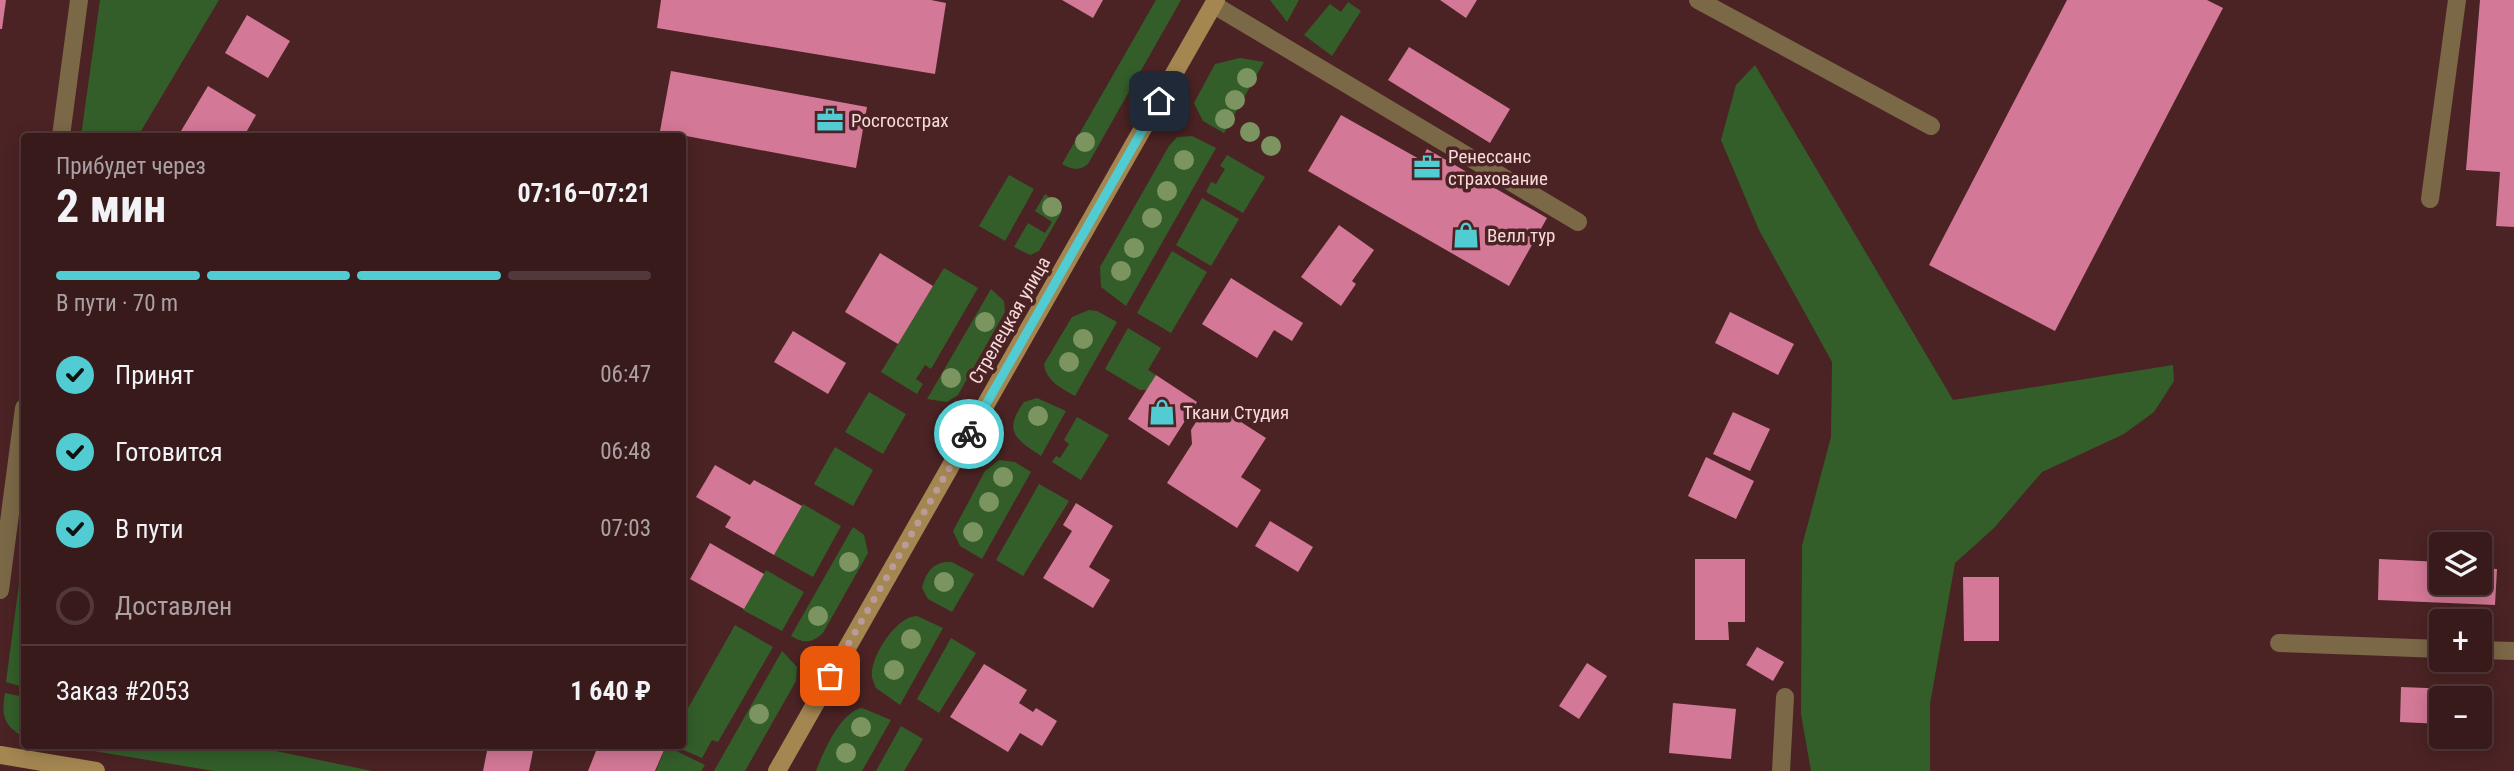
<!DOCTYPE html>
<html lang="ru">
<meta charset="utf-8">
<style>
:root{--surface:#381a1b;--page:#432728;--text:#f1f3f6;--muted:#aba1a3;--line:#52383a;--accent:#51ccd3}
body{margin:0;font-family:"Roboto Condensed",sans-serif;background:var(--page);color:var(--text);height:100vh;display:flex;flex-direction:column;font-size:26px;white-space:nowrap}
*{box-sizing:border-box;margin:0}
p{font-size:23px;color:var(--muted)}
.icon{flex:none;width:38px;height:38px;fill:none;stroke:currentColor;stroke-width:2;stroke-linecap:round;stroke-linejoin:round}
.map{position:relative;flex:1;overflow:hidden}
.details{position:absolute;left:21px;top:133px;width:665px;height:616px;display:flex;flex-direction:column;background:var(--surface);border-radius:7px;box-shadow:0 4px 18px #0003,0 0 0 2px var(--line)}
.details>*{flex:none}
.fabs{position:absolute;left:2429px;top:532px;display:grid;gap:14px}
.fabs a{display:grid;place-items:center;width:63px;height:63px;border-radius:7px;background:var(--surface);box-shadow:0 4px 18px #0003,0 0 0 2px var(--line);font-size:35px}
.pin{position:absolute;display:grid;place-items:center;width:60px;height:60px;color:#fff;margin:-30px;border-radius:14px;box-shadow:0 4px 10px #0006}
.courier{position:absolute;display:grid;place-items:center;width:70px;height:70px;margin:-35px;border:5px solid #51ccd3;border-radius:50%;background:#fff;color:#222;box-shadow:0 2px 9px #0007}
.head em{font-style:normal;font-weight:700}
.head div{display:flex;flex-direction:column-reverse}
.head{display:flex;align-items:center;justify-content:space-between;height:119px;padding:0 35px}
h1{font-size:46px;font-weight:700;line-height:52px}
.bar{display:grid;grid-template-columns:repeat(4,1fr);gap:10px 7px;align-content:center;height:84px;padding:0 35px}
.bar i{height:9px;border-radius:5px;background:var(--line)}
.bar .selected{background:var(--accent)}
.bar p{grid-column:span 4}
.line{display:flex;align-items:center;gap:18px;padding:0 35px;border-top:2px solid var(--line)}
.line div{flex:1}
ol{padding:0 35px;list-style:none}
li{display:flex;align-items:center;gap:21px;height:77px}
li p{margin-inline-start:auto}
li .icon{padding:7px;border-radius:50%;background:var(--accent);color:#111;stroke-width:4}
li:last-child{color:var(--muted)}
li i{width:38px;height:38px;border:4px solid var(--line);border-radius:50%}
.map>svg:first-child{display:block}
</style>
<div class="map">
<svg width="2514" height="771" viewBox="0 0 2514 771">
<rect width="100%" height="100%" fill="#4b2324"/>
<g fill="#335e2a">
<polygon points="100,0 219,0 138,136 81,136"/>
<path d="M1156 0H1181L1088 164C1079 171 1072 170 1062 164Z"/>
<polygon points="1270,0 1299,0 1287,22"/>
<polygon points="1348,2 1361,11 1332,56 1304,35 1330,4 1341,12"/>
<polygon points="1240,58 1264,62 1224,133 1203,121 1194,103 1215,64"/>
<polygon points="1755,65 1953,400 2173,365 2174,381 2154,412 2124,434 2042,472 1994,528 1955,563 1930,704 1930,771 1811,771 1801,714 1802,546 1831,437 1832,362 1759,230 1721,140 1736,85"/>
<polygon points="1192,136 1216,148 1126,306 1101,287 1100,267 1169,146 1177,137"/>
<polygon points="1227,155 1265,177 1243,213 1206,192 1211,182 1216,184 1225,169 1220,166"/>
<polygon points="1009,175 1034,189 1005,241 979,226"/>
<polygon points="1045,194 1061,206 1061,213 1039,251 1030,255 1014,247 1028,223 1045,233 1052,222 1035,211"/>
<polygon points="1202,198 1239,219 1211,266 1176,245"/>
<polygon points="1172,251 1207,272 1171,333 1137,313"/>
<polygon points="944,268 978,288 931,369 925,365 916,379 923,384 917,394 881,372"/>
<polygon points="991,289 1004,301 1005,312 958,395 947,402 927,399"/>
<path d="M1089 310 1097 311 1117 322 1075 396C1061 388 1046 381 1044 364L1072 317Z"/>
<polygon points="1128,328 1161,348 1148,370 1156,375 1147,390 1140,390 1105,369"/>
<polygon points="869,392 906,414 883,454 845,432"/>
<path d="M1037 398 1066 411 1041 456C1015 439 1003 431 1024 402Z"/>
<polygon points="1077,417 1109,435 1081,480 1052,462 1056,456 1060,458 1069,444 1064,440"/>
<polygon points="835,447 873,470 853,506 814,484"/>
<polygon points="999,460 1015,462 1031,472 982,559 960,546 953,531 985,471"/>
<polygon points="1039,484 1069,501 1023,576 996,560"/>
<polygon points="803,504 841,526 813,577 774,555"/>
<path d="M853 527 864 535 868 553 823 633C812 643 804 644 791 636Z"/>
<polygon points="24,546 24,679 23,687 6,682"/>
<path d="M952 562 974 574 952 612 928 599 922 588C926 571 934 561 952 562Z"/>
<polygon points="766,570 804,592 782,631 743,610"/>
<path d="M917 616 943 628 900 705 876 688C874 683 871 677 872 671 874 652 897 616 917 616Z"/>
<polygon points="735,625 773,647 718,742 712,740 702,758 674,746 682,746 683,717"/>
<polygon points="951,638 976,653 939,713 917,699"/>
<polygon points="782,651 797,667 796,681 745,771 714,771"/>
<path d="M5 693 24 697V737C4 726 1 716 5 693Z"/>
<path d="M862 708 891 720 862 771H816C823 752 841 711 862 708Z"/>
<polygon points="901,726 923,739 904,771 876,771"/>
<polygon points="63,746 252,746 372,771 214,771"/>
<polygon points="666,746 705,765 701,771 656,771"/>
</g>
<g fill="#d37896">
<polygon points="0,0 6,0 2,29 0,29"/>
<polygon points="661,0 931,0 946,3 935,74 657,28"/>
<polygon points="1062,0 1103,0 1093,18"/>
<polygon points="1440,0 1477,0 1466,18"/>
<polygon points="2067,0 2207,0 2223,8 2055,331 1929,265"/>
<polygon points="2480,0 2514,0 2514,227 2496,226 2500,172 2466,170"/>
<polygon points="247,15 290,41 268,78 225,53"/>
<polygon points="1409,47 1510,109 1490,143 1388,80"/>
<polygon points="671,71 867,107 856,168 660,131"/>
<polygon points="208,86 256,115 244,136 178,136"/>
<polygon points="1341,115 1421,160 1427,149 1547,218 1509,286 1308,171"/>
<polygon points="1339,225 1374,250 1352,281 1356,284 1341,306 1301,277"/>
<polygon points="880,253 933,286 898,344 845,312"/>
<polygon points="1231,278 1303,323 1292,341 1274,330 1257,358 1202,324"/>
<polygon points="1730,312 1794,344 1778,375 1715,343"/>
<polygon points="793,331 846,363 828,394 774,362"/>
<polygon points="1156,375 1197,402 1169,446 1128,419"/>
<polygon points="1216,406 1266,438 1241,477 1261,490 1237,528 1167,483 1192,444 1191,430 1196,422 1209,418"/>
<polygon points="1733,412 1770,429 1750,471 1713,454"/>
<polygon points="1706,457 1754,481 1736,519 1688,496"/>
<polygon points="715,465 750,485 754,480 802,506 774,555 725,527 731,517 696,497"/>
<polygon points="1076,503 1113,526 1089,567 1110,580 1093,608 1043,578 1072,531 1063,525"/>
<polygon points="1270,521 1313,547 1298,572 1255,546"/>
<polygon points="2441,534 2482,536 2482,544 2441,544"/>
<polygon points="710,543 764,574 744,609 690,579"/>
<polygon points="1695,559 1745,559 1745,622 1728,622 1729,640 1695,640"/>
<polygon points="2379,559 2441,562 2441,583 2480,583 2480,568 2497,569 2495,605 2378,600"/>
<polygon points="1963,577 1999,577 1999,641 1964,641"/>
<polygon points="1757,647 1784,662 1773,681 1746,665"/>
<polygon points="1587,663 1607,676 1579,719 1559,706"/>
<polygon points="984,664 1027,690 1019,703 1033,712 1036,708 1057,721 1042,746 1020,733 1008,752 950,717"/>
<polygon points="2401,687 2478,690 2478,698 2441,698 2441,724 2400,722"/>
<polygon points="1673,703 1736,709 1731,759 1669,753"/>
<polygon points="488,746 534,746 529,771 483,771"/>
<polygon points="598,746 659,746 665,748 655,771 588,771"/>
</g>
<g fill="none" stroke-linecap="round" stroke-linejoin="round">
<g stroke="#7b6847" stroke-width="18">
<polyline points="1698,0 1931,126"/>
<polyline points="1214,5 1578,222"/>
<polyline points="2430,199 2457,0"/>
</g>
<g stroke="#7b6847" stroke-width="18">
<polyline points="61,136 79,0"/>
<polyline points="0,590 24,408"/>
<polyline points="2279,643 2441,649"/>
<polyline points="2480,650 2514,651"/>
<polyline points="1781,771 1785,697"/>
</g>
<g stroke="#a48651" stroke-width="18">
<polyline points="0,755 96,771"/>
<polyline points="777,771 1216,0"/>
</g>
</g>
<g fill="#7b9460">
<circle cx="1247" cy="78" r="10"/>
<circle cx="1235" cy="100" r="10"/>
<circle cx="1225" cy="119" r="10"/>
<circle cx="1250" cy="132" r="10"/>
<circle cx="1085" cy="142" r="10"/>
<circle cx="1271" cy="146" r="10"/>
<circle cx="1184" cy="160" r="10"/>
<circle cx="1167" cy="191" r="10"/>
<circle cx="1052" cy="207" r="10"/>
<circle cx="1152" cy="218" r="10"/>
<circle cx="1134" cy="248" r="10"/>
<circle cx="1121" cy="271" r="10"/>
<circle cx="985" cy="322" r="10"/>
<circle cx="1083" cy="339" r="10"/>
<circle cx="1069" cy="362" r="10"/>
<circle cx="951" cy="378" r="10"/>
<circle cx="1038" cy="416" r="10"/>
<circle cx="1003" cy="477" r="10"/>
<circle cx="989" cy="502" r="10"/>
<circle cx="973" cy="532" r="10"/>
<circle cx="849" cy="562" r="10"/>
<circle cx="944" cy="582" r="10"/>
<circle cx="818" cy="616" r="10"/>
<circle cx="911" cy="639" r="10"/>
<circle cx="894" cy="670" r="10"/>
<circle cx="759" cy="714" r="10"/>
<circle cx="861" cy="727" r="10"/>
<circle cx="846" cy="753" r="10"/>
</g>
<g fill="none" stroke-linecap="round" stroke-linejoin="round">
<polyline stroke="#ba9b9a" stroke-width="7" stroke-dasharray="0 12.6" points="830,676 969,434"/>
<polyline stroke="#51ccd3" stroke-width="9" points="969,434 1159,101"/>
</g>
<defs>
<g id="office-bare" transform="scale(2.1)"><path d="M-6-3h4V-5.5h4V-3h4V5H-6ZM-1-4.5V-3h2v-1.5ZM-6 0V1H6V0Z" fill="#51ccd3" stroke="#4b2324" stroke-width="2.5" paint-order="stroke"/></g>
<g id="shop-bare" transform="scale(2.1)"><path d="M-5-2.5h2.3a2.7 3.5 0 0 1 5.4 0H5L5.5 6h-11ZM-1.5-2.5h3a1.5 2.3 0 0 0-3 0Z" fill="#51ccd3" stroke="#4b2324" stroke-width="2.5" paint-order="stroke"/></g>
</defs>
<g fill-rule="evenodd">
<use href="#office-bare" x="830" y="120"/>
<use href="#office-bare" x="1427" y="167"/>
<use href="#shop-bare" x="1466" y="235"/>
<use href="#shop-bare" x="1162" y="412"/>
</g>
<g text-anchor="middle" stroke-width="7" stroke-linejoin="round" paint-order="stroke">
<g font-size="19" fill="#f6dbda" stroke="#4b2324" text-anchor="start">
<text x="851" y="127">Росгосстрах</text>
<text x="1448" y="163">Ренессанс<tspan x="1448" dy="22">страхование</tspan></text>
<text x="1487" y="242">Велл тур</text>
<text x="1183" y="419">Ткани Студия</text>
</g>
<g font-size="19" fill="#f6dbda" stroke="#4b2324">
<text transform="translate(1009 320) rotate(-60)" y="7">Стрелецкая улица</text>
</g>
</g>
</svg>
<div class="fabs">
<a><svg class="icon" aria-label="layers" viewBox="0 0 24 24"><path d="M12 4l9 5-9 5-9-5zM3 14l9 5 9-5"/></svg></a>
<a>+</a>
<a>−</a>
</div>
<div class="pin" style="left:830px;top:676px;background:#ea580c"><svg class="icon" aria-label="bag" viewBox="0 0 24 24"><path d="M5 8h14l-1 12H6zM9 8a3 3 0 0 1 6 0"/></svg></div>
<div class="pin" style="left:1159px;top:101px;background:#1f2937"><svg class="icon" aria-label="home" viewBox="0 0 24 24"><path d="M3 11l9-7 9 7M6 9v11h12V9"/></svg></div>
<div class="courier" style="left:969px;top:434px"><svg class="icon" aria-label="bike" viewBox="0 0 24 24"><circle cx="6" cy="16" r="4"/><circle cx="18" cy="16" r="4"/><path d="M6 16l4-8h5l3 8M10 8l3 8H6M13 5h3"/></svg></div>
<section class="details">
<div class="head"><div><h1>2 мин</h1><p>Прибудет через</p></div><em>07:16–07:21</em></div>
<div class="bar"><i class="selected"></i><i class="selected"></i><i class="selected"></i><i></i><p>В пути · 70 m</p></div>
<ol>
<li><svg class="icon" aria-label="check" viewBox="0 0 24 24"><path d="M5 12l5 5 9-10"/></svg>Принят<p>06:47</p></li>
<li><svg class="icon" aria-label="check" viewBox="0 0 24 24"><path d="M5 12l5 5 9-10"/></svg>Готовится<p>06:48</p></li>
<li><svg class="icon" aria-label="check" viewBox="0 0 24 24"><path d="M5 12l5 5 9-10"/></svg>В пути<p>07:03</p></li>
<li><i></i>Доставлен</li>
</ol>
<div class="line" style="height:91px"><div>Заказ #2053</div><b>1 640 ₽</b></div>
</section>
</div>
